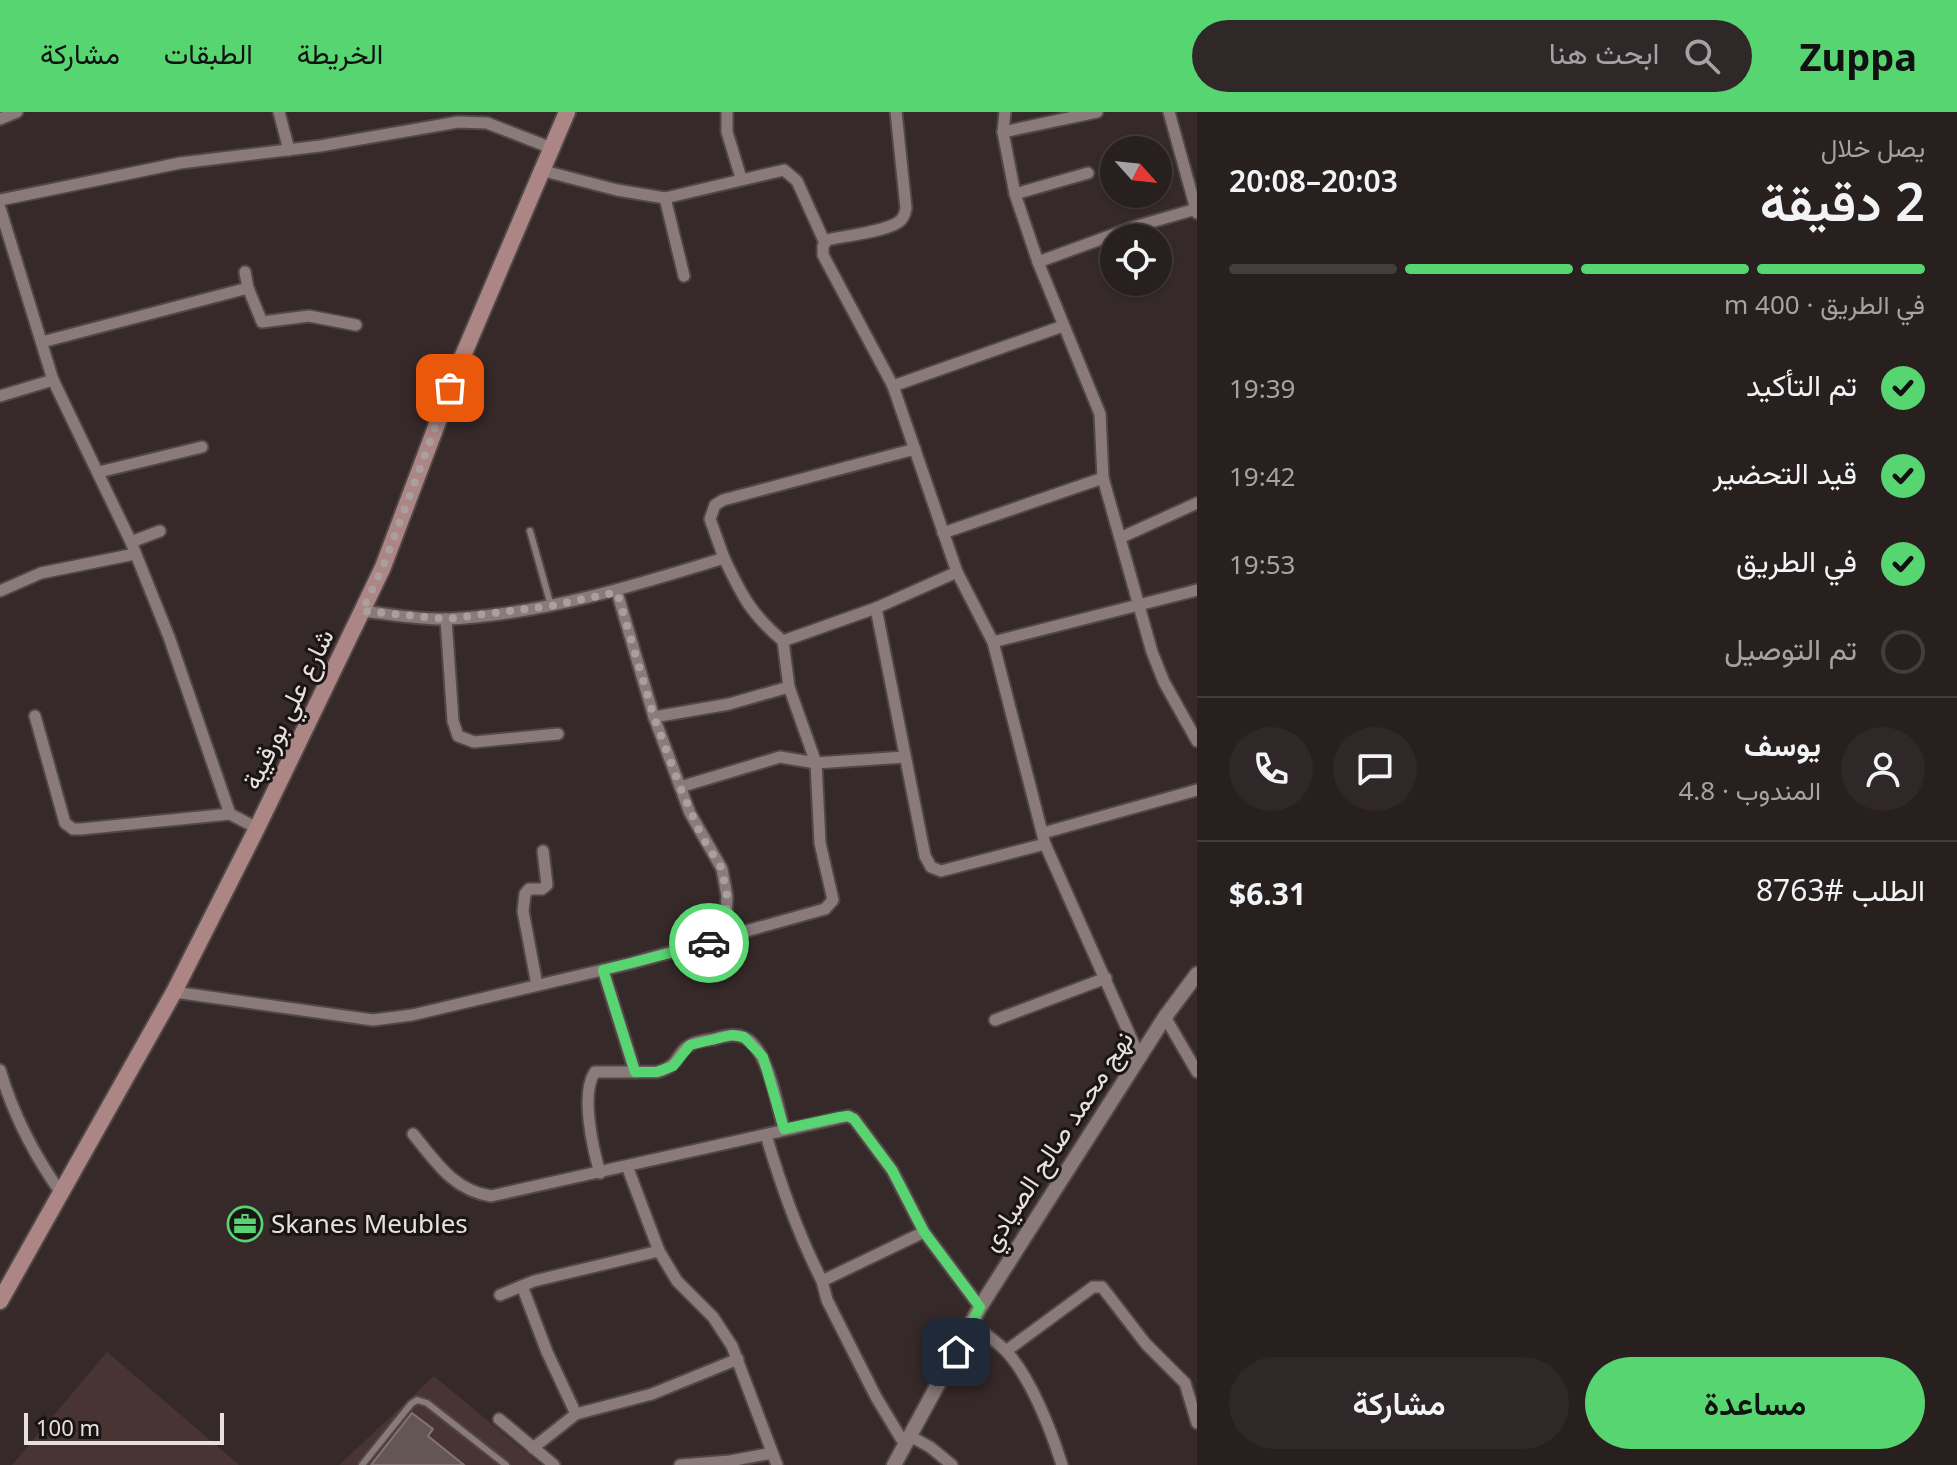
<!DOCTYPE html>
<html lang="ar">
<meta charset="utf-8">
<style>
:root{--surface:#281f1f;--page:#302728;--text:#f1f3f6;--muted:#a5a2a4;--line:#443d3d;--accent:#57d570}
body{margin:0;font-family:"Noto Sans",Vazirmatn,sans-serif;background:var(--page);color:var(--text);direction:rtl;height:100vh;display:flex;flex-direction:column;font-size:30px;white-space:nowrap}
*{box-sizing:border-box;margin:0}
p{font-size:26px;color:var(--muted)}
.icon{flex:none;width:44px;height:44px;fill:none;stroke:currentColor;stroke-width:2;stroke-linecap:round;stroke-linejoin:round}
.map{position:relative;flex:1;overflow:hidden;direction:ltr}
.drawer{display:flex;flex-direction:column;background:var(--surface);width:760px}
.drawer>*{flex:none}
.needle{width:52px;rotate:117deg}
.fabs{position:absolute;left:1100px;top:24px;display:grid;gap:16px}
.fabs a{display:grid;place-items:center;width:72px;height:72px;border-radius:50%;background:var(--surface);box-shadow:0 2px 6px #0004,0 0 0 2px var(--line);font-size:40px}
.scale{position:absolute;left:24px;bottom:20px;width:200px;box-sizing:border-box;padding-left:8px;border:4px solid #e8dfdf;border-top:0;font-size:22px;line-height:28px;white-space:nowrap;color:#e8dfdf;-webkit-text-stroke:6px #1a1414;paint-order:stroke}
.pin{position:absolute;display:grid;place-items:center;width:68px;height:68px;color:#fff;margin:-34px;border-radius:16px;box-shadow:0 4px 12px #0006}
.courier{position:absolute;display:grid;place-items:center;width:80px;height:80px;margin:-40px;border:6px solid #57d570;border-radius:50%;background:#fff;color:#222;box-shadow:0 2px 10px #0007}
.head em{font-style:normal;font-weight:600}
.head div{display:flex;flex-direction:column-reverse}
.head{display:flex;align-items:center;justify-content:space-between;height:136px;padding:0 32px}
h1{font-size:52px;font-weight:600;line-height:60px}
.bar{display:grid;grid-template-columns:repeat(4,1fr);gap:12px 8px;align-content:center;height:96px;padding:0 32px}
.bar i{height:10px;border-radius:6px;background:var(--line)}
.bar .selected{background:var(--accent)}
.bar p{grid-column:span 4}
.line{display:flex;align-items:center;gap:20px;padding:0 32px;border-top:2px solid var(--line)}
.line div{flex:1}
.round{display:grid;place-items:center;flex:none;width:84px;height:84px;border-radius:42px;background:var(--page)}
ol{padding:0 32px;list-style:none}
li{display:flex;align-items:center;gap:24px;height:88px}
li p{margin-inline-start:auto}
li .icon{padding:8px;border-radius:50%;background:var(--accent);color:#111;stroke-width:4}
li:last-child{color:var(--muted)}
li i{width:44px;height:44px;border:4px solid var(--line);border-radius:50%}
.cta{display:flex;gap:16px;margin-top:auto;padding:16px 32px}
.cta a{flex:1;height:92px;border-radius:48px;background:var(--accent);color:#111;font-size:32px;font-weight:600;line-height:92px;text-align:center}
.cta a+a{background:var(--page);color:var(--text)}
header{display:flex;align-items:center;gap:48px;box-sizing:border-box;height:112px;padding:0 40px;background:var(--accent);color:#111}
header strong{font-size:38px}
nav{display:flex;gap:44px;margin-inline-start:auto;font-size:28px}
.search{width:560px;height:72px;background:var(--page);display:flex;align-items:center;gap:20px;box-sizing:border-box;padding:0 28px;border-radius:44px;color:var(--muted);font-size:30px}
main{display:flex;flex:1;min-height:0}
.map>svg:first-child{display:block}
</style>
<header>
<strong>Zuppa</strong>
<div class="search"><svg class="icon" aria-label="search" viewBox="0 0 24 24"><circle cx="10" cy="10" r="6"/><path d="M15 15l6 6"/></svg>ابحث هنا</div>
<nav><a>الخريطة</a><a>الطبقات</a><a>مشاركة</a></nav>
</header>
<main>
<section class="drawer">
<div class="head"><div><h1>2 دقيقة</h1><p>يصل خلال</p></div><em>20:03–20:08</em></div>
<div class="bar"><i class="selected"></i><i class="selected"></i><i class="selected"></i><i></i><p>في الطريق · 400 m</p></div>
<ol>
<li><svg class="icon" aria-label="check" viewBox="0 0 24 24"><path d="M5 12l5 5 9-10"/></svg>تم التأكيد<p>19:39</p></li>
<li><svg class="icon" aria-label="check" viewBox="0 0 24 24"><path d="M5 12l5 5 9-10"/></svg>قيد التحضير<p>19:42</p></li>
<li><svg class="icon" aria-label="check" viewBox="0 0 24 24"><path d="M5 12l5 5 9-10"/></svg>في الطريق<p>19:53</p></li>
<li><i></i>تم التوصيل</li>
</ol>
<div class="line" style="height:144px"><a class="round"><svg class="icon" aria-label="person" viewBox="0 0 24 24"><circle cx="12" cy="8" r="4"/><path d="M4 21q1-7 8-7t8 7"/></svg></a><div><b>يوسف</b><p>المندوب · 4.8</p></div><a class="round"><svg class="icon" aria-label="chat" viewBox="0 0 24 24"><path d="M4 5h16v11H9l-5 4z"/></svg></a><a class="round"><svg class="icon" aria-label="phone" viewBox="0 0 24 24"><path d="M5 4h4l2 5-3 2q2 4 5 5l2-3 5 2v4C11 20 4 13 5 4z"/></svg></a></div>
<div class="line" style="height:104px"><div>الطلب #8763</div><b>$6.31</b></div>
<div class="cta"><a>مساعدة</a><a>مشاركة</a></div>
</section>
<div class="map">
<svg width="1197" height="1353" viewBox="0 0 1197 1353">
<rect width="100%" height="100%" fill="#362929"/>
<g fill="#473433">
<polygon points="107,1240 239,1353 12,1353"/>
<polygon points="434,1264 541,1353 339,1353"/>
</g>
<polygon fill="#645655" stroke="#837373" stroke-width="2" points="412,1301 433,1317 428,1324 464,1353 371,1353"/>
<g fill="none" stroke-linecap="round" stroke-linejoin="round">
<g stroke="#524747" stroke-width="10">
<g id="service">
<polyline points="530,419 551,494"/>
<polyline points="362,1353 411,1292 417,1288 427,1291 506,1353"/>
</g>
</g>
<g stroke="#524747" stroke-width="15">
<g id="minor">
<polyline points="279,0 289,38"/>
<polyline points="727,0 727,20 741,66"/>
<path d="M896 0 906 96C905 101 905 104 901 108 891 119 844 124 827 128L823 134V143L893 274 957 460 993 530 1045 732 1140 946"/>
<polyline points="1005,0 1003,20 1015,82 1038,150 1100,302 1103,366 1152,540 1164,570 1197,629"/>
<polyline points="1169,0 1197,101"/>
<polyline points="0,7 17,0"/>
<polyline points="1003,20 1097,0"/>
<polyline points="544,59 617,78 665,86 784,58 797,69 825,131"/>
<polyline points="1015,82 1088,61"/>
<polyline points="665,86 684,164"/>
<polyline points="0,88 180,51 320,34 458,10 487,11 554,37"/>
<polyline points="0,96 53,268 131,430 169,525 230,702"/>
<polyline points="1038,150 1134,115 1196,97"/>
<polyline points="245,160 248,176 262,210 309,204 356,213"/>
<polyline points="42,230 248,176"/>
<polyline points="893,274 1063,214"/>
<polyline points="0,284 53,268"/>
<polyline points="99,360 202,335"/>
<polyline points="943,421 1103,366"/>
<polyline points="1122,425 1197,391"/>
<polyline points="131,430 160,419"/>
<path d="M724 446C742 484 751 502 783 529"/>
<polyline points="0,479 41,461 135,442"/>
<polyline points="617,480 654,605"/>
<polyline points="876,496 925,744 931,755 941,759 1045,732"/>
<path d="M362 499C390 502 420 508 448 507 543 502 634 474 724 446L710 407 715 393 723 388 915 337"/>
<polyline points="446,507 453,609 458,624 474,630 558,622"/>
<polyline points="993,530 1197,478"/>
<polyline points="35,604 65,711 73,717 81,717 230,702 257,716"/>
<polyline points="680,675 780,645 816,651 905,645"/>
<polyline points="1043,721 1197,678"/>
<polyline points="719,829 726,807 727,784 722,757 690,701 654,605 729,592 789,575"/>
<polyline points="603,858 635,960"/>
<polyline points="537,873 523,799 525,782 529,777 542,777 547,773 543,739"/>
<polyline points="174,880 373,908 412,903 632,851 825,797 833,788 820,731 816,651 789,575 783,529 876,496 957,460"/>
<polyline points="1165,905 1197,960"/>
<polyline points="995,908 1106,866"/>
<path d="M0 958C13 1002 34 1043 61 1081"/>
<path d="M413 1022C436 1050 453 1078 491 1084L848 1004 854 1007 892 1058 924 1120 980 1195"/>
<path d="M766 1023C781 1074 798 1122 822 1169"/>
<polyline points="627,1054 659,1139 677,1169 713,1205 732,1234 777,1353"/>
<path d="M600 1061C593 1037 580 981 595 960H657C682 953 675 941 690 933 696 929 707 928 714 927 724 924 735 921 745 926 768 937 777 993 784 1017"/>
<polyline points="522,1174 547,1240 576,1302"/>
<polyline points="500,1183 534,1169 659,1139"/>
<path d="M971 1212C983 1220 996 1229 1006 1239 1031 1266 1051 1318 1062 1353"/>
<polyline points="1006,1239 1093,1175 1102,1175 1146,1232 1185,1271 1197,1311"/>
<polyline points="499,1307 554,1353"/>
<polyline points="910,1324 930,1335 952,1353"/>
<polyline points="905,1333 876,1285 827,1188 822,1169 924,1120"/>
<polyline points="533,1336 576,1302 652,1282 738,1247"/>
<polyline points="680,1353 730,1349 772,1341"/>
</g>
</g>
<g stroke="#524747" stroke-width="18">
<polyline id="tertiary" points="894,1353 980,1195 1165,905 1197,862"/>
</g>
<g stroke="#524747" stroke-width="20">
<polyline id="secondary" points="0,1189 174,880 257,716 362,499 383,455 462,246 567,0"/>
</g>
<use href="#service" stroke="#8a7a7a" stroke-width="6"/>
<use href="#minor" stroke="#8a7a7a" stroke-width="11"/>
<use href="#tertiary" stroke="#8a7a7a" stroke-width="14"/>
<use href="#secondary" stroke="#ac8585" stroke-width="16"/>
</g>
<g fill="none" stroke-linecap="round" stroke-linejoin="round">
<polyline stroke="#aa9f9f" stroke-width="8" stroke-dasharray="0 14.4" points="450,276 383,455 362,499 446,507 551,494 617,480 654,605 680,675 701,723 722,757 727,784 726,807 719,829 709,831"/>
<polyline stroke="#57d570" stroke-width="10" points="709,831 603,858 635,960 657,960 673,954 690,933 732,923 744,925 763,945 784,1017 840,1005 848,1004 854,1007 892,1058 924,1120 980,1195 956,1240"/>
</g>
<defs>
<g id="office-ring" transform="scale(1.8)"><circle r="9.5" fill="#1a1414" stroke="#57d570" stroke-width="1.5"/><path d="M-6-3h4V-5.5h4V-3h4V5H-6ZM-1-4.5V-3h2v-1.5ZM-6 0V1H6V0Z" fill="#57d570"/></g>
</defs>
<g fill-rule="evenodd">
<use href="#office-ring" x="245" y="1112"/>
</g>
<g text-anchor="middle" stroke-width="6" stroke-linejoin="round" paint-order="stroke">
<g font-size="26" fill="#e8dfdf" stroke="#1a1414">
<text transform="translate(288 597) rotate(-64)" y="9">شارع علي بورقيبة</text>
<text transform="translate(1057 1029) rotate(-57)" y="9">نهج محمد صالح الصيادي</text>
</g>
<g font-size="26" fill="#e8dfdf" stroke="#1a1414" text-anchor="start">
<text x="271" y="1121">Skanes Meubles</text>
</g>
</g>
</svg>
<div class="fabs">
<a><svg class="needle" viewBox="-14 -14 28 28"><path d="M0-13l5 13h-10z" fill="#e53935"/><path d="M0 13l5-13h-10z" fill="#a5a2a4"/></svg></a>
<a><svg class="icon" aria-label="locate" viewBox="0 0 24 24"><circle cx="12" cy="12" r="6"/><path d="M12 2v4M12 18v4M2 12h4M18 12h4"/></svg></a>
</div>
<div class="scale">100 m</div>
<div class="pin" style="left:450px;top:276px;background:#ea580c"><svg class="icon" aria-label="bag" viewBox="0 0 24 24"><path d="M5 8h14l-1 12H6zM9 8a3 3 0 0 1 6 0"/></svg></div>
<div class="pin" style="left:956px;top:1240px;background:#1f2937"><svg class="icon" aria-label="home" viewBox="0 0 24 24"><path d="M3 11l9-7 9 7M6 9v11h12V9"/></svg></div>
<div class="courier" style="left:709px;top:831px"><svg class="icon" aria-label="car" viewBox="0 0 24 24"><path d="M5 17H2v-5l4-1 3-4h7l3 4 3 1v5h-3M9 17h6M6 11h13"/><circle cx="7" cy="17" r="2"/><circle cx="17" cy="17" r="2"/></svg></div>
</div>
</main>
